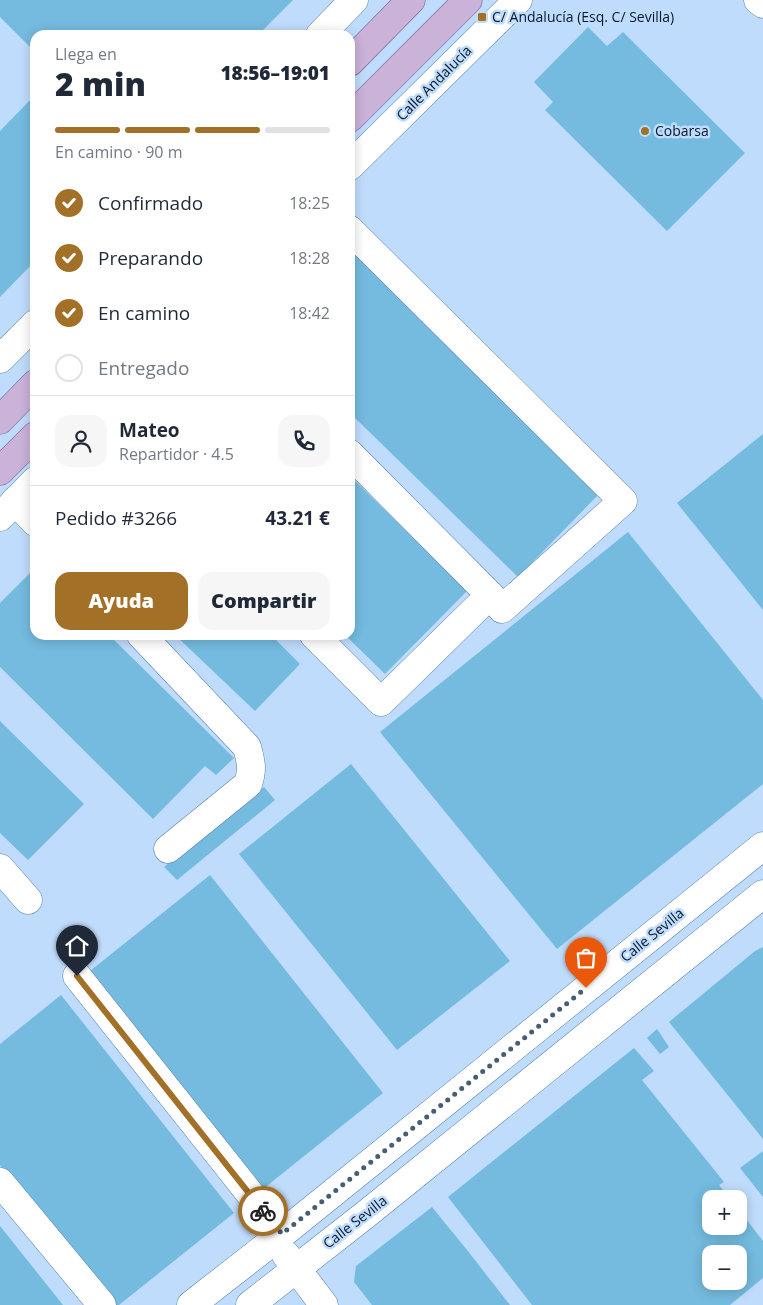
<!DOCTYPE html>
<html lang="es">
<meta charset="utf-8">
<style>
:root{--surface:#fff;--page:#f6f6f7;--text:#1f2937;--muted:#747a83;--line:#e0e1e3;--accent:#a37027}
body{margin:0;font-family:"Open Sans",sans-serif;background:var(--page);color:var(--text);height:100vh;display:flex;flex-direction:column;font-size:19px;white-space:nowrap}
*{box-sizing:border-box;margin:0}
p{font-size:16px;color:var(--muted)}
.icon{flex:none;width:28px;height:28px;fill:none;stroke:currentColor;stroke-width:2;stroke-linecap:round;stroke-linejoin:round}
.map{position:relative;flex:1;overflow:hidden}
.details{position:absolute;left:30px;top:30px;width:325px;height:610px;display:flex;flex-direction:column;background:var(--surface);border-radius:15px;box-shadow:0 2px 12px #0003}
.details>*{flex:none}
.buttons{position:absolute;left:702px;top:1190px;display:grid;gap:10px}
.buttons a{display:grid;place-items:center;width:45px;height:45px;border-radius:10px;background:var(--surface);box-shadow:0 2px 12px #0003;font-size:25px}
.pin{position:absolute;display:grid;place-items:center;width:42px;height:42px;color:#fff;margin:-51px -21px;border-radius:50% 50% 50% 0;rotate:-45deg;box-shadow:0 0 5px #0007}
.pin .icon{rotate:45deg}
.courier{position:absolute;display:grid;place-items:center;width:50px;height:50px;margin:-25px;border:4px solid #a37027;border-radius:50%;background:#fff;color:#222;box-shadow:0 1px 6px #0007}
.summary em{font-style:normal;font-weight:800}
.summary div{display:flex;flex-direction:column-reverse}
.summary{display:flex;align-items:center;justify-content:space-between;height:85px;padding:0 25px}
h1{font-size:32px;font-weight:800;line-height:38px}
.bar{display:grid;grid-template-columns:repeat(4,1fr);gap:8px 5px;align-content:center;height:60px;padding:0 25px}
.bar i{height:6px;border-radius:4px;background:var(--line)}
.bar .active{background:var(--accent)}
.bar p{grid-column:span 4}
.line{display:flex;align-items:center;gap:12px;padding:0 25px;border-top:1px solid var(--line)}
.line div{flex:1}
.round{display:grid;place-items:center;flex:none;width:52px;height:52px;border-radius:15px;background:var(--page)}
ol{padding:0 25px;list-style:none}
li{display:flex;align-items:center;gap:15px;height:55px}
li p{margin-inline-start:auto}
li .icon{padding:5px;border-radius:50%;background:var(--accent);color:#fff;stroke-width:4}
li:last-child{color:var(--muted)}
li i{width:28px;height:28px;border:2px solid var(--line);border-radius:50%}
.cta{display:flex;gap:10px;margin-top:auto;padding:10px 25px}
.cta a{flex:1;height:58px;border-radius:15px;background:var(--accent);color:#fff;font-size:20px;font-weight:800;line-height:58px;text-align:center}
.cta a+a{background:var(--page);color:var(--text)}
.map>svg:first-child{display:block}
</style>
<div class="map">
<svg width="763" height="1305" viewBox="0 0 763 1305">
<rect width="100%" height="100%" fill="#c0dcfc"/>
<g fill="#74bbdf" fill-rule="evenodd">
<polygon points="0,0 293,0 258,35 35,35 35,52 0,17"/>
<polygon points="588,27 607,46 623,32 745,153 667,231 545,110 553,102 534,82"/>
<polygon points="35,95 35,261 0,297 0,131"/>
<polygon points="356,254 599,494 518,577 350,413 350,260"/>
<polygon points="763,434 763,610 677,503"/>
<polygon points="350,476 467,591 385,674 345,635 350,635"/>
<polygon points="628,532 763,700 763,784 557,949 380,732"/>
<polygon points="35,568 35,635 109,635 234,758 216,775 205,766 153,819 0,667 0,603"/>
<polygon points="175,635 271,635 300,664 255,711"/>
<polygon points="0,721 84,804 28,860 0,833"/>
<polygon points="351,764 510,961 397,1050 239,854"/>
<polygon points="264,787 275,800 177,880 164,867"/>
<polygon points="210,875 383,1093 263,1189 90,971"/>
<polygon points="763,947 763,1139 669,1022 755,951"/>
<polygon points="61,995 234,1213 119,1305 112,1305 0,1165 0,1044"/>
<polygon points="657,1029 669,1047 660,1054 647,1038"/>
<path d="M634 1048 654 1071 642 1080 724 1182 719 1185 730 1199H711V1226H739V1210L763 1241V1278L730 1305H532L448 1197ZM711 1254H739V1281H711Z"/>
<polygon points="763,1151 763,1197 740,1168"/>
<polygon points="432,1207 467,1250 510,1305 372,1305 354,1282 356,1266"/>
<polygon points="0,1226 63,1305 0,1305"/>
</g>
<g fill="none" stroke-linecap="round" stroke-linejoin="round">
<g stroke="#5480b0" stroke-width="29">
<g id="minor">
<polyline points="758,0 763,4"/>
<polyline points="320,35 354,0"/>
<polyline points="350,166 518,0"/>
<polyline points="350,230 623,501 502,609 490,595"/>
<polyline points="0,359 35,324"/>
<polyline points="15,501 35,522"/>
<polyline points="0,517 35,481"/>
<path d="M141 635 247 747C251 762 253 769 248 784L168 849"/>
<polyline points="314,635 381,702 490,595 350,454"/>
<polyline points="0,868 28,900"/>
<polyline points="77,976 282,1234"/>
<polyline points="0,1182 102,1305"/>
<polyline points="286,1255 324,1305"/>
<polyline points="191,1305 282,1234 763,846"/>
<polyline points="250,1305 365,1215 763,894"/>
</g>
</g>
<g stroke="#6e5a8c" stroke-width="29">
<g id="major">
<polyline points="350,62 411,0"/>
<polyline points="350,118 468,0"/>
<polyline points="0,420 35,384"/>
<polyline points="0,471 35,436"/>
</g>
</g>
<use href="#minor" stroke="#fff" stroke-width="28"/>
<use href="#major" stroke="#cab2d9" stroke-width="28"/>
</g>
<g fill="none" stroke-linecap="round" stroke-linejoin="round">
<polyline stroke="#485d74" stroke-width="5" stroke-dasharray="0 9" points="263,1211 282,1234 586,988"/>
<polyline stroke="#a37027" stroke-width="6" points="77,976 263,1211"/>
</g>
<g fill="#a37027" stroke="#c0dcfc" stroke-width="2">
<rect x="477" y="12" width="10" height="10" rx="2.5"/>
<circle cx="645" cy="131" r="5"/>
</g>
<g text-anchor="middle" stroke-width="5" stroke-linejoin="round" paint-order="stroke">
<g font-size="14" fill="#07182b" stroke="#c0dcfc" text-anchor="start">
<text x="492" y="22">C/ Andalucía (Esq. C/ Sevilla)</text>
<text x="655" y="136">Cobarsa</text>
</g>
<g font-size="14" fill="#07182b" stroke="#c0dcfc">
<text transform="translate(434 83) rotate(-45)" y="5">Calle Andalucía</text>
<text transform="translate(652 935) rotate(-39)" y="5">Calle Sevilla</text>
<text transform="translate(355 1222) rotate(-38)" y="5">Calle Sevilla</text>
</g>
</g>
</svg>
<div class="buttons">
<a>+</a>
<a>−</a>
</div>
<div class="pin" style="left:586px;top:988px;background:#ea580c"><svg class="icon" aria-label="bag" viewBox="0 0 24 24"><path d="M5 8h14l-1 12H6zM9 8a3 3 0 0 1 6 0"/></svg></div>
<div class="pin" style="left:77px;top:976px;background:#1f2937"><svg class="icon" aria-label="home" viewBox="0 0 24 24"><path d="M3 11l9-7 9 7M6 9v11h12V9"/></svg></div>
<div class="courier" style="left:263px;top:1211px"><svg class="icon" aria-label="bike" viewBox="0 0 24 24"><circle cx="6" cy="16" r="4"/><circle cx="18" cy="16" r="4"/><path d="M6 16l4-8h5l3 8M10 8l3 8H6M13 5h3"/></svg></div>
<section class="details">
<div class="summary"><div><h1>2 min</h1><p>Llega en</p></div><em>18:56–19:01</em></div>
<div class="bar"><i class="active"></i><i class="active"></i><i class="active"></i><i></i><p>En camino · 90 m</p></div>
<ol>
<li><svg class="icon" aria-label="check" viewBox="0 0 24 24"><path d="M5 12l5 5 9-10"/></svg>Confirmado<p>18:25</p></li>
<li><svg class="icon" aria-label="check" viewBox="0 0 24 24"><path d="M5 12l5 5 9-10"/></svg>Preparando<p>18:28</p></li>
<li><svg class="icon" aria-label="check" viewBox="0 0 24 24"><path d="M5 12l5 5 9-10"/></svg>En camino<p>18:42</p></li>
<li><i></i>Entregado</li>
</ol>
<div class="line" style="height:90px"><a class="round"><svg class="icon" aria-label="person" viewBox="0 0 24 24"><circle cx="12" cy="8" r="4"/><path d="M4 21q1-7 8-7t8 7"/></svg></a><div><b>Mateo</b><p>Repartidor · 4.5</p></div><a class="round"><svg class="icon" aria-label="phone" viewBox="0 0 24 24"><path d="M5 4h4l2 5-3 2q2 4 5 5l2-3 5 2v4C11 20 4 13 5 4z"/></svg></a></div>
<div class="line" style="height:65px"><div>Pedido #3266</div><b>43.21 €</b></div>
<div class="cta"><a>Ayuda</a><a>Compartir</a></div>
</section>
</div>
